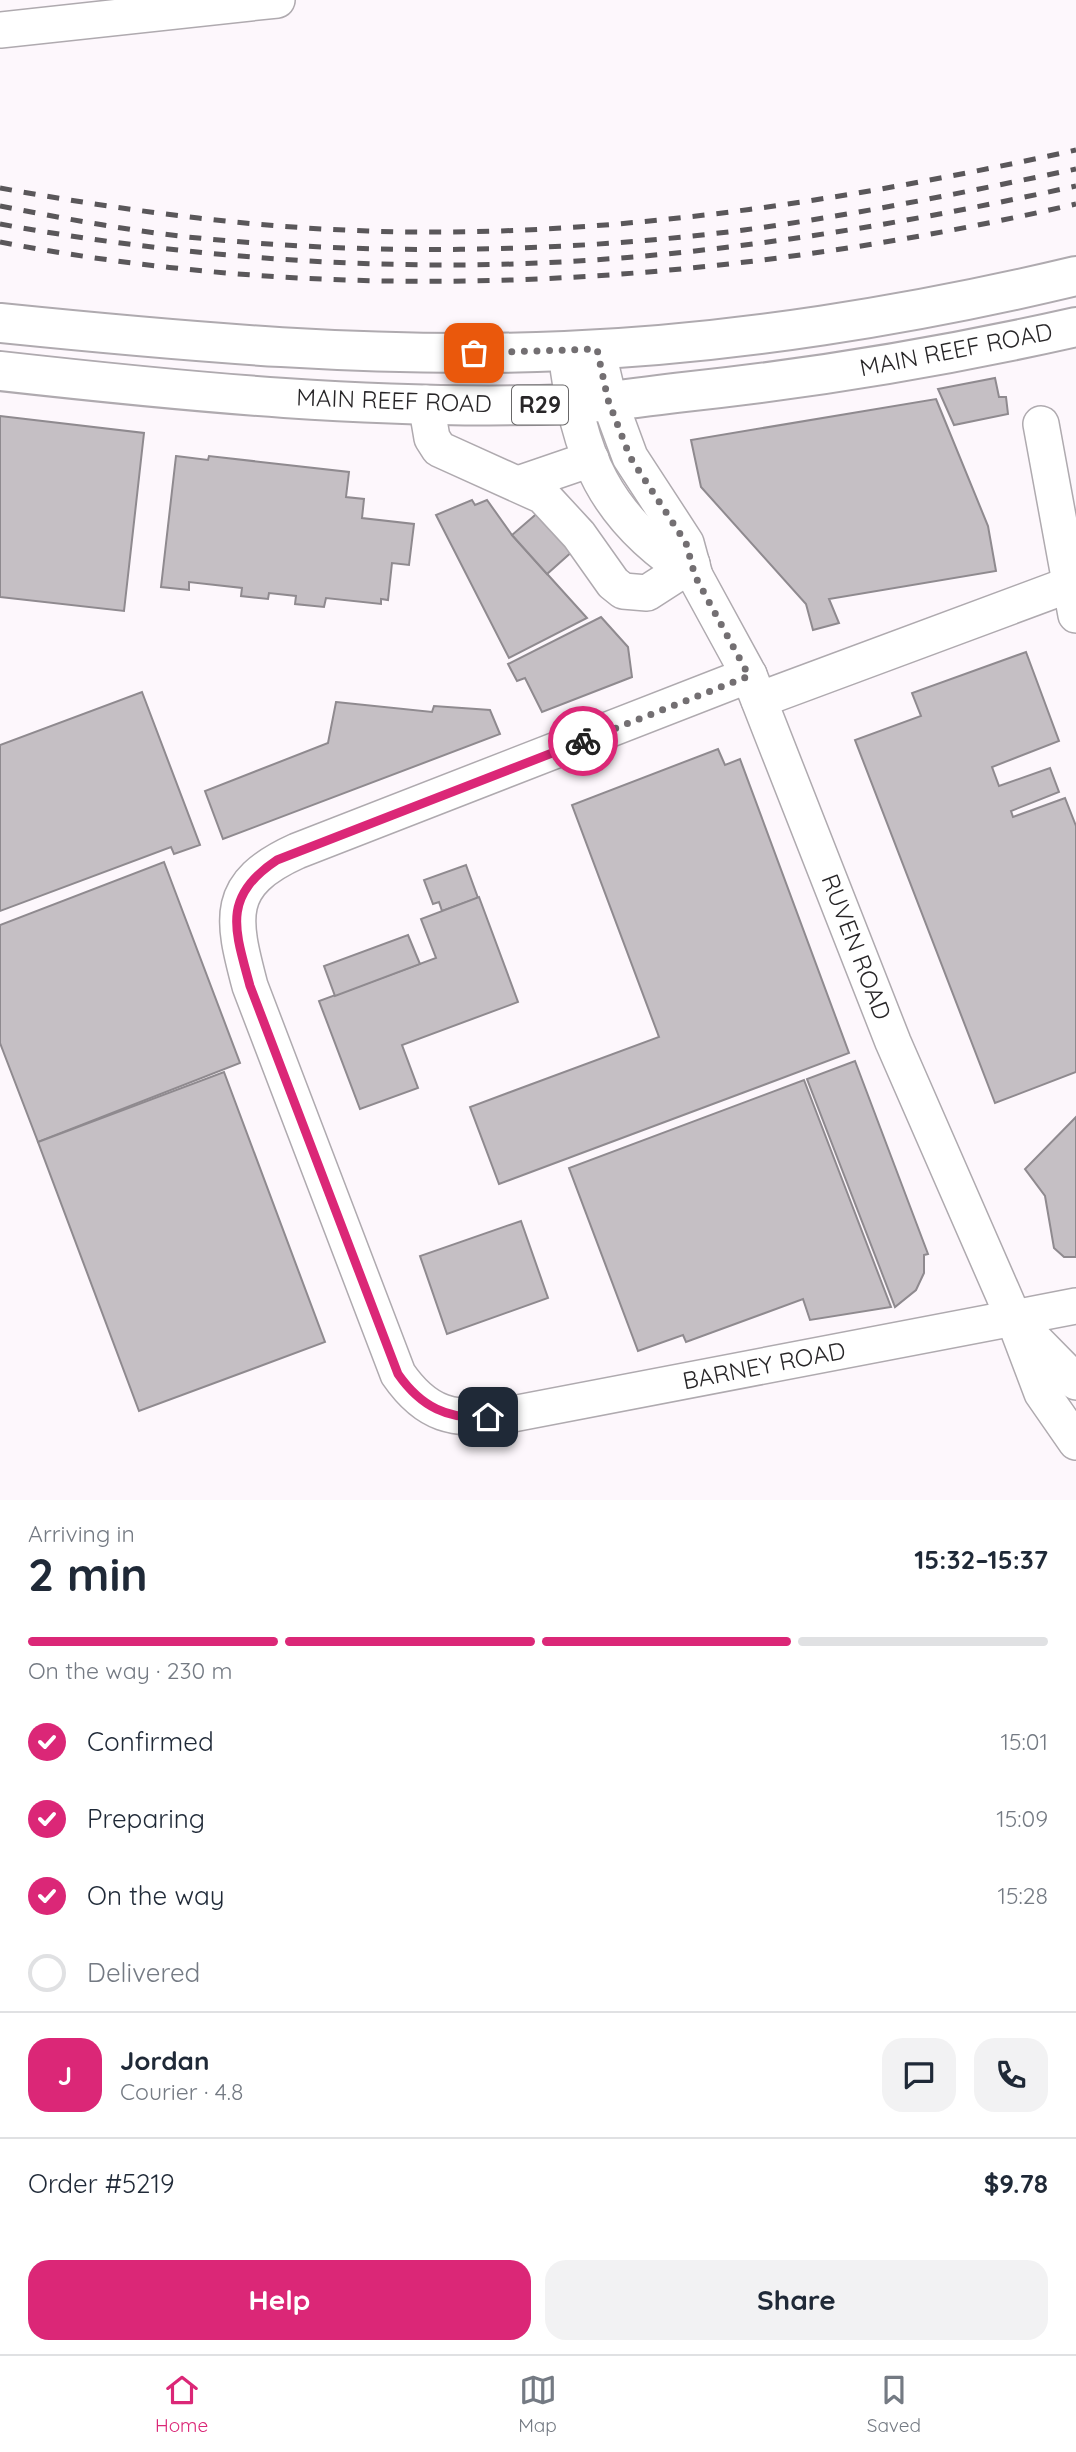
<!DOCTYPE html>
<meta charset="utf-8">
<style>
:root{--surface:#fff;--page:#f2f2f3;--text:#1f2937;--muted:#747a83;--line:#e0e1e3;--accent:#db2777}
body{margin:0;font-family:Quicksand,sans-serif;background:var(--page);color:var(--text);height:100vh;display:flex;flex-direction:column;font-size:26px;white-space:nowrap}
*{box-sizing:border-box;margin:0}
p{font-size:23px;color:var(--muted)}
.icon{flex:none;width:38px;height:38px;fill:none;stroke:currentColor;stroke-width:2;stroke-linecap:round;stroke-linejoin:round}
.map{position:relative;height:1500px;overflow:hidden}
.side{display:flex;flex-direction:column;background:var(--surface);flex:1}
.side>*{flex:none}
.pin{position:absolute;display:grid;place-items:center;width:60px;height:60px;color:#fff;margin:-30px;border-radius:14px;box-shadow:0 4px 10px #0006}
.courier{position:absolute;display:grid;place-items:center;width:70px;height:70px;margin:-35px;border:5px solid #db2777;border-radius:50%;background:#fff;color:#222;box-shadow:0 2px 9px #0007}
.head em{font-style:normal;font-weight:800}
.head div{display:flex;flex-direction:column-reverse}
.head{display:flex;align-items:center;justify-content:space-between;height:119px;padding:0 28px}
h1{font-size:46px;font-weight:800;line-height:52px}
.bar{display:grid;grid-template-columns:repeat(4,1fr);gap:10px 7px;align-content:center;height:84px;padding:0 28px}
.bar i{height:9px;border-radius:5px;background:var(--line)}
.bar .selected{background:var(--accent)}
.bar p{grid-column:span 4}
.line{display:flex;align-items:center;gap:18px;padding:0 28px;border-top:2px solid var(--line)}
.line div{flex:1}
.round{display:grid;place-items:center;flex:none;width:74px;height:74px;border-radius:21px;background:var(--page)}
ol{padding:0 28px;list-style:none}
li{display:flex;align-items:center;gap:21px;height:77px}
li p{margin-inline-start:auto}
li .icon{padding:7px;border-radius:50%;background:var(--accent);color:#fff;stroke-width:4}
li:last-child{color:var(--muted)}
li i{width:38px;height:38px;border:4px solid var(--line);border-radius:50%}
.primary-button{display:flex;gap:14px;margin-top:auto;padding:14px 28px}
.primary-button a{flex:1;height:80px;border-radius:21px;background:var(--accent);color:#fff;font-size:28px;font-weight:800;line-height:80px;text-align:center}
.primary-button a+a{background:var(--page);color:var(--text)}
.dock{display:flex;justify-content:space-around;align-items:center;height:98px;border-top:2px solid var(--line);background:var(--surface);font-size:19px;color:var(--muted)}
.dock a{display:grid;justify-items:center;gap:4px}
.dock .selected{color:var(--accent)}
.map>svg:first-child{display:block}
</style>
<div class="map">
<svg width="1076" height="1500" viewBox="0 0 1076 1500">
<rect width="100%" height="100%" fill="#fdf7fc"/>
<g fill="#c5bfc4" stroke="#8f8a8f" stroke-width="2">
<polygon points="995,378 999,397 1006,397 1008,414 954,425 938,389"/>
<polygon points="936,399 988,526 996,571 829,599 839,623 813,630 806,604 701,487 691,440"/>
<polygon points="0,416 144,433 124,611 0,597"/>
<polygon points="176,456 208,460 209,456 349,472 346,497 364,499 362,518 414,524 409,565 392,563 388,600 381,599 381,604 326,598 324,607 295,604 296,596 269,593 268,599 241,596 242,588 189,582 189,590 161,587"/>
<polygon points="472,500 475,505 487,500 512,535 587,618 509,658 436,515"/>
<polygon points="549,503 583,542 547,574 512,535"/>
<polygon points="601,617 628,647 632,677 542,712 525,678 517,681 508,664"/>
<polygon points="1026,652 1059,741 992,767 999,786 1050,768 1059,792 1011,811 1013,817 1065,798 1076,826 1076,1072 995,1103 855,740 921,716 912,693"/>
<polygon points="142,692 200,845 174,854 171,847 0,911 0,745"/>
<polygon points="336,702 432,712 434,706 490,710 500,734 223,839 205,791 328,743"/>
<polygon points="718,749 725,765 740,759 849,1053 499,1184 470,1107 659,1037 572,805"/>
<polygon points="164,862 240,1063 38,1142 0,1043 0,925"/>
<polygon points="466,865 478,898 442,911 439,902 433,904 424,880"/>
<polygon points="479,897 518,1002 402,1045 418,1088 360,1109 319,1001 436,958 421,919"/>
<polygon points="408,935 420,964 335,996 324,966"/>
<polygon points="855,1061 928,1254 924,1255 924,1273 916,1290 895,1307 807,1079"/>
<polygon points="224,1072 325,1342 139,1411 38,1142"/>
<polygon points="804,1080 891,1307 810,1320 803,1299 686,1342 683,1335 638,1351 569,1168"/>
<polygon points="1076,1117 1076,1257 1064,1257 1054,1248 1045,1196 1025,1169"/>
<polygon points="521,1221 548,1298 447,1334 420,1256"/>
</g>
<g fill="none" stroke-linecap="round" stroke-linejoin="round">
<g stroke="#afaaaf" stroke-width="38">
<g id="minor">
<polyline points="0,30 277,0"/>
<polyline points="597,349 609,400 630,457 686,543 695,576 749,675 893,1042 1014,1319 1042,1393 1076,1442"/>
<path d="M566 351C578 455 604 519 695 576"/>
<polyline points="426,403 432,438 439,449 543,496 579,535 613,583 623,591 647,593 692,564"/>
<polyline points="1041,424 1076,615"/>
<polyline points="518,484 591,459"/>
<path d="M749 675 297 851C224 884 232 918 250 986L398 1374C427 1416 453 1420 502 1416L1076 1306"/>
<polyline points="759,700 1071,584"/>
<polyline points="1024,1329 1076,1382"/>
</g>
</g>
<g stroke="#afaaaf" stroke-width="42">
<g id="major">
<path d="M0 323C187 342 376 359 565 351 733 344 913 315 1076 276"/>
<path d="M0 371C188 392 381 411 570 404 608 403 647 396 684 392 816 378 947 356 1076 327"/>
</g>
</g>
<use href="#minor" stroke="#fff" stroke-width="35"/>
<use href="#major" stroke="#fff" stroke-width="38"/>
<g stroke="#5a575a" stroke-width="5" stroke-dasharray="12 12" stroke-linecap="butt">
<path d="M0 188C122 210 244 227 368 231 606 239 845 201 1076 150"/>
<path d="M0 206C62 218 125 230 188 237 369 256 564 253 744 230 855 215 966 192 1076 169"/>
<path d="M0 224C148 251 299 265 450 265 660 265 872 231 1076 186"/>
<path d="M0 242C355 310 725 285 1076 204"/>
</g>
</g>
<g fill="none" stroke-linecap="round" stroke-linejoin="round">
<polyline stroke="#736f72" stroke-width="7" stroke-dasharray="0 12.6" points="474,353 597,349 608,400 630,457 686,543 695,576 749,676 583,741"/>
<path stroke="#db2777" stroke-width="9" d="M488 1417C448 1420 421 1407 398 1374L250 986C235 930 221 897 277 860L583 741"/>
</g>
<g text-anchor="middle" stroke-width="7" stroke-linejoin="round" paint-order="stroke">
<rect fill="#fff" stroke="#686768" stroke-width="2" x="512" y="385.5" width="56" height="39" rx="5"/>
<g font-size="23" font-weight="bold" fill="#282628">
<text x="540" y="413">R29</text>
</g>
<g font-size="24" fill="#282628" stroke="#fff">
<text transform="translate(956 350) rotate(-11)" y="8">MAIN REEF ROAD</text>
<text transform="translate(394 401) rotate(2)" y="8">MAIN REEF ROAD</text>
<text transform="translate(856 947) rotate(69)" y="8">RUVEN ROAD</text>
<text transform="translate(764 1366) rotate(-11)" y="8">BARNEY ROAD</text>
</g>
</g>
</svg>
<div class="pin" style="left:474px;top:353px;background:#ea580c"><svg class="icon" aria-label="bag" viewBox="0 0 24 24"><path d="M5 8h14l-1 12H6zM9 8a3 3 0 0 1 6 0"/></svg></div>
<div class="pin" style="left:488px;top:1417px;background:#1f2937"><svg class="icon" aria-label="home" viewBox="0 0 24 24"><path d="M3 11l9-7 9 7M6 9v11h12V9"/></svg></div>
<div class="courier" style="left:583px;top:741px"><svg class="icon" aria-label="bike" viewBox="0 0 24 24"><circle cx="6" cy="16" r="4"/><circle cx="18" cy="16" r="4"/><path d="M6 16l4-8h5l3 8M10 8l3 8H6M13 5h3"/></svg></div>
</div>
<section class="side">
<div class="head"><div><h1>2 min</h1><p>Arriving in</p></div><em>15:32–15:37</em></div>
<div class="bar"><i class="selected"></i><i class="selected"></i><i class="selected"></i><i></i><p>On the way · 230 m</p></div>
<ol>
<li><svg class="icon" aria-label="check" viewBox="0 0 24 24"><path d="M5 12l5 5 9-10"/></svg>Confirmed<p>15:01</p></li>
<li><svg class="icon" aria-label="check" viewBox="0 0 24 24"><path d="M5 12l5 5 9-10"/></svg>Preparing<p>15:09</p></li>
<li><svg class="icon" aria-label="check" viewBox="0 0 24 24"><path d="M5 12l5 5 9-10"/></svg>On the way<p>15:28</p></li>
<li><i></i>Delivered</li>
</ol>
<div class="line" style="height:126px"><b class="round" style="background:var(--accent);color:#fff">J</b><div><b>Jordan</b><p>Courier · 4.8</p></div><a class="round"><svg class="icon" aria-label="chat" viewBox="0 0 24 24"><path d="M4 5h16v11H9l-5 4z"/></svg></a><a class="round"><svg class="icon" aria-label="phone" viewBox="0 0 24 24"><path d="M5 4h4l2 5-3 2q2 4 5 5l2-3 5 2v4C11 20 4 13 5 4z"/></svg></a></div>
<div class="line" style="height:91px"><div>Order #5219</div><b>$9.78</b></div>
<div class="primary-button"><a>Help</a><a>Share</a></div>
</section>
<nav class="dock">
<a class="selected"><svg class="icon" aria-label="home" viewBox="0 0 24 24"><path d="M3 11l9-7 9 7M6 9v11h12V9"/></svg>Home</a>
<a><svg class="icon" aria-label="map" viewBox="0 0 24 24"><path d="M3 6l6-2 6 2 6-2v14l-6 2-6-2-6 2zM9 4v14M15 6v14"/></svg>Map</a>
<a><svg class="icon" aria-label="saved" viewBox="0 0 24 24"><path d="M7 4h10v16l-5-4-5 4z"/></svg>Saved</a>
</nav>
